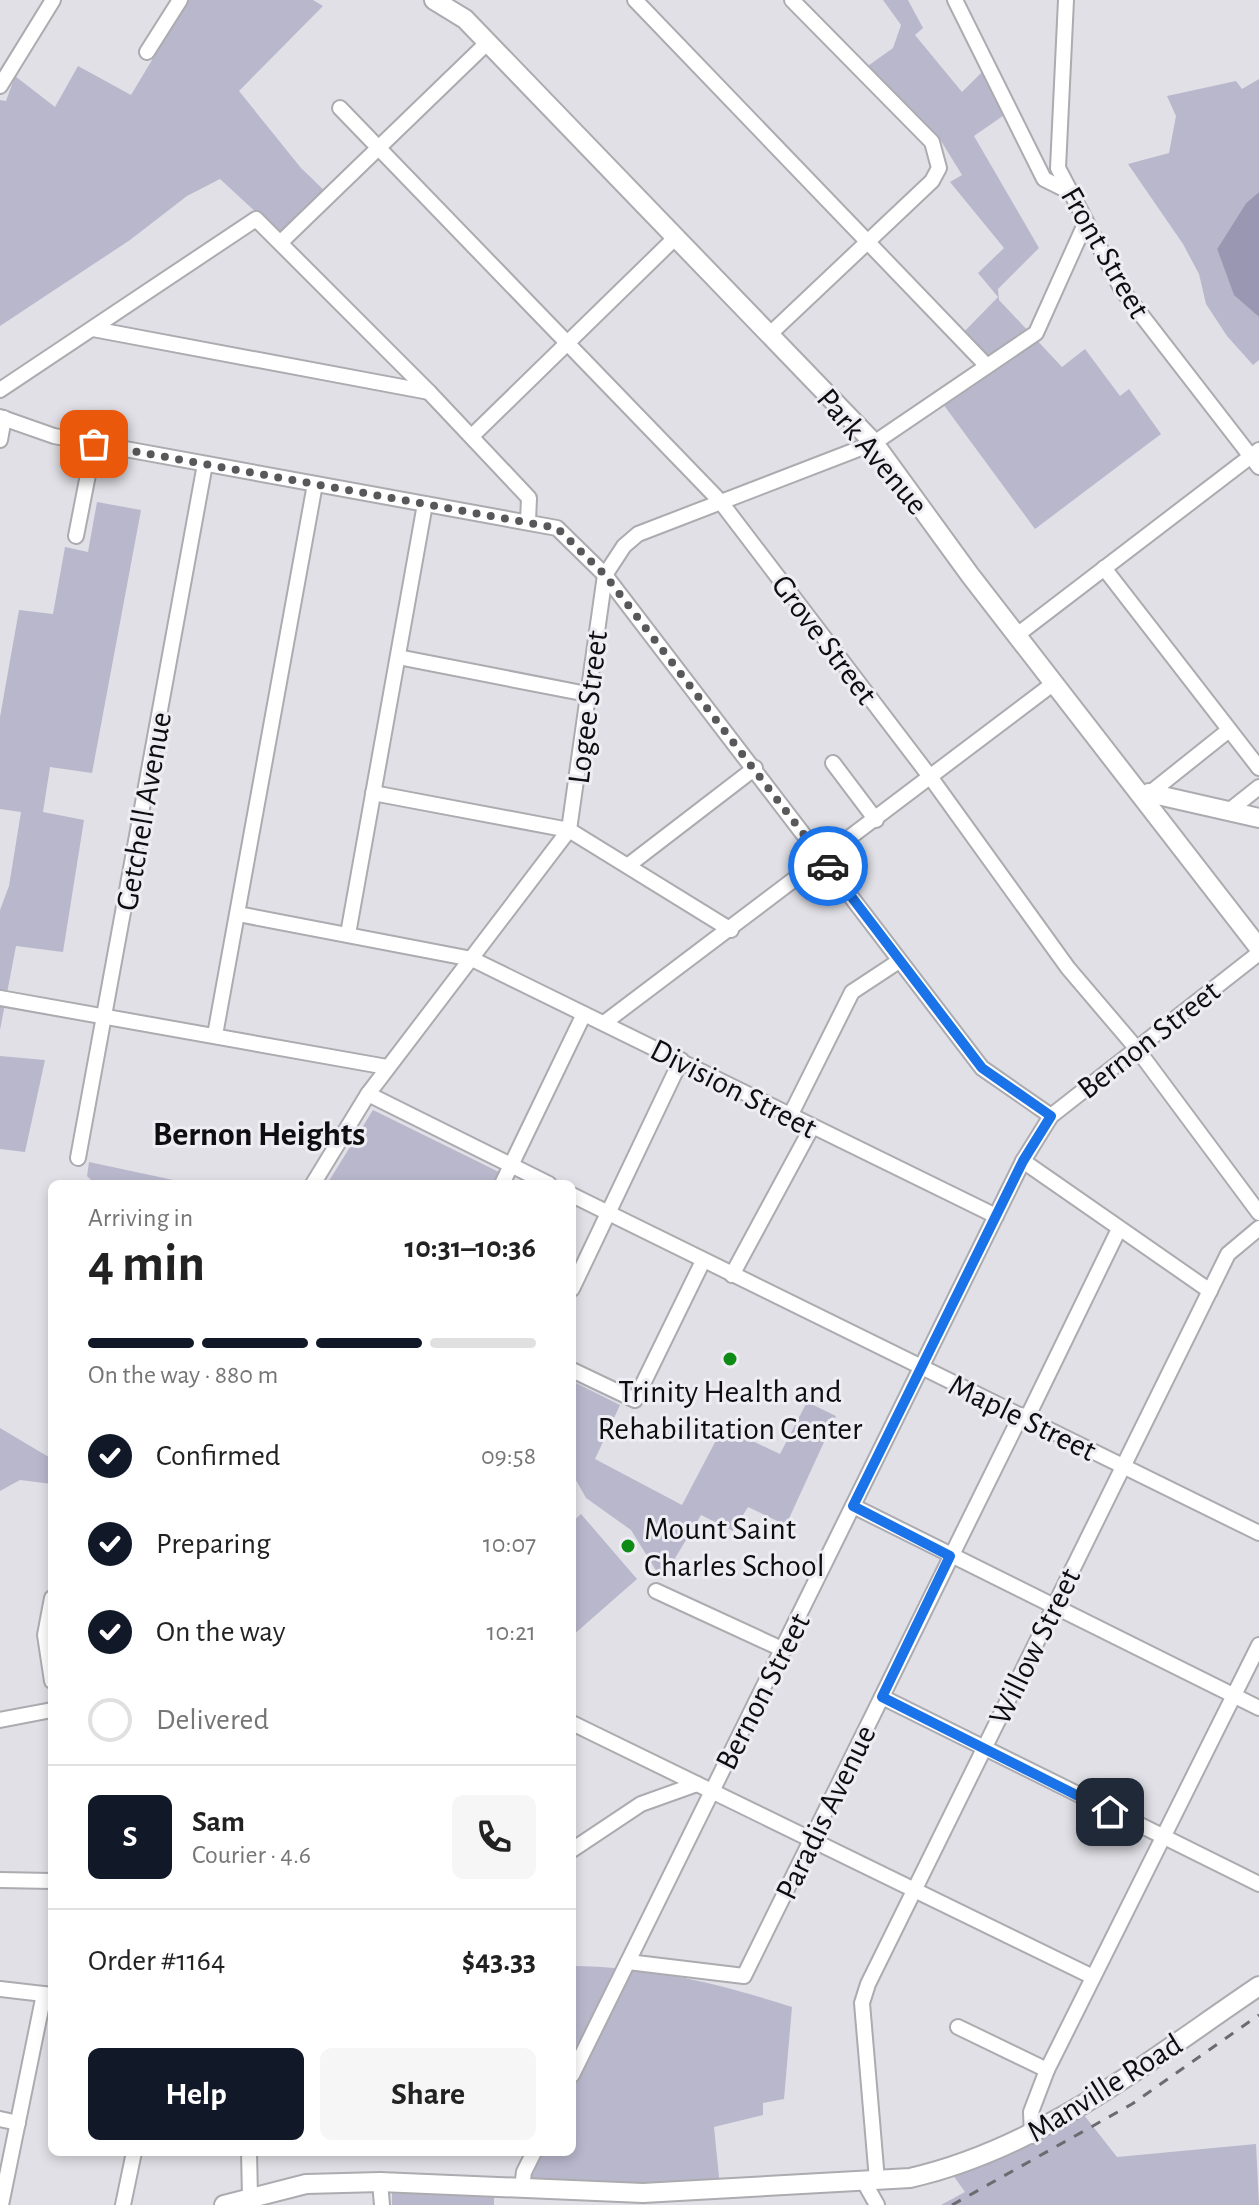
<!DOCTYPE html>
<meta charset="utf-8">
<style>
:root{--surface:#fff;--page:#f6f6f6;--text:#222;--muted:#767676;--line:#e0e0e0;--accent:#111827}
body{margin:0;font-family:"Alegreya Sans",sans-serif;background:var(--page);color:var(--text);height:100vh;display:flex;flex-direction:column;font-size:30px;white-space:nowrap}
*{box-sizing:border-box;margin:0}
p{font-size:26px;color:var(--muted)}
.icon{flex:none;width:44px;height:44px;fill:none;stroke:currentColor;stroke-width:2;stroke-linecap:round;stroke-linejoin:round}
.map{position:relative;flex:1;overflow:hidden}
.drawer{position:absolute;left:48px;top:1180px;width:528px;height:976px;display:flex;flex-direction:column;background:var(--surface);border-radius:12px;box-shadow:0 4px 12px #0003}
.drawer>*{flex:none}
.pin{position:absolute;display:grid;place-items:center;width:68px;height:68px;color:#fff;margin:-34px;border-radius:16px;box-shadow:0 4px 12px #0006}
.courier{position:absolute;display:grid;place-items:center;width:80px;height:80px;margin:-40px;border:6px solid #1a73e8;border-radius:50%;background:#fff;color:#222;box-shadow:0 2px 10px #0007}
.overview em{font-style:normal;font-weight:700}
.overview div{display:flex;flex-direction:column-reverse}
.overview{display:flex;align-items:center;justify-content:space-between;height:136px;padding:0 40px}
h1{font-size:52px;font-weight:700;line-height:60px}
.bar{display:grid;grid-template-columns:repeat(4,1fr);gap:12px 8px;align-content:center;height:96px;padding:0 40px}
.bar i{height:10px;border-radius:6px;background:var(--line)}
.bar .selected{background:var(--accent)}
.bar p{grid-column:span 4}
.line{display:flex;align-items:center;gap:20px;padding:0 40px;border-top:2px solid var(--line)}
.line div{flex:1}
.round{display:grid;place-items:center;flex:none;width:84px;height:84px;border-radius:12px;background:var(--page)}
ol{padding:0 40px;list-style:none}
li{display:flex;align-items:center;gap:24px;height:88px}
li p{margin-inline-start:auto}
li .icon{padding:8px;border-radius:50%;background:var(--accent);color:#fff;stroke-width:4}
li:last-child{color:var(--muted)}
li i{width:44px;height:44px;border:4px solid var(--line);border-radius:50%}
.action{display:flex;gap:16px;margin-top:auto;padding:16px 40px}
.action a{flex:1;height:92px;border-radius:12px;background:var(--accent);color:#fff;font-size:32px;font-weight:700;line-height:92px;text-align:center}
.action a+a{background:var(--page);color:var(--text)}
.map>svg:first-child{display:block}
</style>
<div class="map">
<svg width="1259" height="2205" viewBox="0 0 1259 2205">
<rect width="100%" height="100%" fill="#e1e0e6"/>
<g fill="#b9b7cc">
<polygon points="188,0 313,0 323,6 239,91 301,168 330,196 283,237 220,179 187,196 130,240 0,326 0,100 6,101 15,76 55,107 78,66 131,95"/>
<polygon points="883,0 908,0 923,28 915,35 962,92 985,69 1007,113 974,136 1039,248 998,289 999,300 1062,367 1085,349 1120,396 1129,389 1161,434 1035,529 943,404 987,371 957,339 998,297 978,273 1004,248 950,182 962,175 938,136 865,68 893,48 901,25"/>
<polygon points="1259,79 1259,192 1246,203 1217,249 1234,294 1259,317 1259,360 1253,365 1227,336 1206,304 1199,274 1183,244 1128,164 1169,153 1176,116 1167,96 1236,81 1242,89"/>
<polygon points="97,502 141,510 92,773 50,767 43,812 84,820 63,952 16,946 0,1030 0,910 9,886 21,812 0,809 0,717 19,610 53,614 65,547 88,552"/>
<polygon points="0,1056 45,1060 25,1152 0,1149"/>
<polygon points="373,1110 499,1172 493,1184 327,1184"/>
<polygon points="89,1162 178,1181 177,1184 95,1184 87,1176"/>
<polygon points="572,1381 620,1405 595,1459 682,1505 723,1427 780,1454 807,1402 836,1416 786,1525 748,1507 733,1531 701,1515 662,1580 631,1530 586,1498 572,1473"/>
<polygon points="0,1428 47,1456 52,1454 52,1484 20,1480 0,1491"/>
<polygon points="581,1514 637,1579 572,1636 572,1522"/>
<path d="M572 1966C653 1967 716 1983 792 2007L784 2099 763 2103V2115L714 2127 720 2187 524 2186 536 2152H572Z"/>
<polygon points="1080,2110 1117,2157 1256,2144 1259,2205 941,2205 965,2192 950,2171"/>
<polygon points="392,2182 494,2184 494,2205 392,2205"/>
</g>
<polygon fill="#9a97b3" points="1259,192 1259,317 1234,295 1217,249 1246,203"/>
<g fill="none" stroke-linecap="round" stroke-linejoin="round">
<g stroke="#ababb0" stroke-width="18">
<g id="minor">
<polyline points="635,0 987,366"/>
<polyline points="955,0 1044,179 1068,191"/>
<polyline points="1066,0 1058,168 1122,290 1259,467"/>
<polyline points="147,52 180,0"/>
<polyline points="0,86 53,0"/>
<polyline points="340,108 720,501 931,778 1068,968 1137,1049 1259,1213"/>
<polyline points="281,242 487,43"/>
<polyline points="93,329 429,392"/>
<polyline points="770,334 932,181 939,168 932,142 792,0"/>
<polyline points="0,390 256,219 429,392 529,498 528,521"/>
<polyline points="0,417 54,436 557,528 605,575 982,1068 1051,1116"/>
<polyline points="472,436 675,238"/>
<polyline points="0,440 4,418"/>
<polyline points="76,536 94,444"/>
<polyline points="1104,568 1259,768"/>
<polyline points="1017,635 1259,450"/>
<polyline points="398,657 587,694"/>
<polyline points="833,763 876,820"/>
<polyline points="373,793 569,830 731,930"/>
<polyline points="1145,797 1229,730"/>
<polyline points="1230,810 1259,787"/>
<polyline points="630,864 755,768"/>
<polyline points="238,914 472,959 996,1216"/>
<polyline points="348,934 425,504"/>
<polyline points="0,998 387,1067"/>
<polyline points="604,1023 1054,683"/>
<polyline points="215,1035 315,484"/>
<polyline points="368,1094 549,1184"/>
<polyline points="790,1116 852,992 899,961"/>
<polyline points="78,1158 205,464"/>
<polyline points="1023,1161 1210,1291"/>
<polyline points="313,1184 368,1094 569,830 605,575 624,546 638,534 874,443 1036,333 1085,224"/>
<polyline points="502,1184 584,1014"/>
<polyline points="572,1195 1259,1533"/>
<polyline points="732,1275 812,1127"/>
<polyline points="572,1289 681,1060"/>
<polyline points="572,1370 635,1400 703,1261"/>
<polyline points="1027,1418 1119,1229"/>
<polyline points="853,1506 1259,1708"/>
<polyline points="656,1591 784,1650"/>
<polyline points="52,1598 45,1635 52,1681"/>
<polyline points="882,1697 1259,1884"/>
<polyline points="0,1720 52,1710"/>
<polyline points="572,1723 1093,1977"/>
<polyline points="572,1850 641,1804 697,1784"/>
<polyline points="0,1880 52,1881"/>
<polyline points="628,1962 744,1976 1021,1415"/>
<polyline points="0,1989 52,1995"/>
<polyline points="958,2027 1047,2070"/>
<polyline points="572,2075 1023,1161 1051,1116 1259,953"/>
<polyline points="0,2119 18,2123"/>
<polyline points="1032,2136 1031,2112 1047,2070 1259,1645"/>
<polyline points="249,2152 250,2197"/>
<polyline points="863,2180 877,2205"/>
<polyline points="877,2180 862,2003 868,1984 1228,1254 1259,1228"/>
<polyline points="380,2182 382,2205"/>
<polyline points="522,2187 524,2172 534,2152"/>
<polyline points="1,2205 44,1994"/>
<polyline points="123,2205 134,2152"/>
</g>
</g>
<g stroke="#ababb0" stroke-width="22">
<g id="major">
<polyline points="434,0 465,19 874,443 970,575 1259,948"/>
<polyline points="1149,793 1259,818"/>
<path d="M224 2205 306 2184 380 2182 643 2193 910 2178C1042 2148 1149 2060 1259 1986"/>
</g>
</g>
<use href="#minor" stroke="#fff" stroke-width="14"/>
<use href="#major" stroke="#fff" stroke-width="18"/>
<polyline stroke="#6b6b6f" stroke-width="3" stroke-dasharray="10 10" stroke-linecap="butt" points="952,2205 1132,2104 1259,2015"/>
</g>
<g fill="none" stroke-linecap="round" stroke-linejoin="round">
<polyline stroke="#58585b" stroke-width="8" stroke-dasharray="0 14.4" points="94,444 557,528 605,575 828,866"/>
<polyline stroke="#1a73e8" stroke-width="10" points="828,866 982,1068 1051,1116 1023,1161 853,1506 950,1556 882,1697 1110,1812"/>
</g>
<g fill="#0d8b15" stroke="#eeedf3" stroke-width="3">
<circle cx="730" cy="1359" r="8"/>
<circle cx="628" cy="1546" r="8"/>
</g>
<g text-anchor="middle" stroke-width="6" stroke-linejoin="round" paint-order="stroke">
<g font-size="32" fill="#0e0e10" stroke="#eeedf3">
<text transform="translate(1106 252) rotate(60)" y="11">Front Street</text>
<text transform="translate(873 451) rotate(50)" y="11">Park Avenue</text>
<text transform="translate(825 639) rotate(53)" y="11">Grove Street</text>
<text transform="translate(587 707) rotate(-83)" y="11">Logee Street</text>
<text transform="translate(143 811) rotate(-80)" y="11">Getchell Avenue</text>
<text transform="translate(1148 1039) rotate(-38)" y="11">Bernon Street</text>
<text transform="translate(734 1088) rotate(27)" y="11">Division Street</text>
<text transform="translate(1023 1417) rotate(26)" y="11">Maple Street</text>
<text transform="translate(1034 1646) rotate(-64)" y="11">Willow Street</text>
<text transform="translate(762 1691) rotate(-63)" y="11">Bernon Street</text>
<text transform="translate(825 1812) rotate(-64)" y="11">Paradis Avenue</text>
<text transform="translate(1104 2087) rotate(-32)" y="11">Manville Road</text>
</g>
<g font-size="32" fill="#0e0e10" stroke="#eeedf3">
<text x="730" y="1402">Trinity Health and<tspan x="730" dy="37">Rehabilitation Center</tspan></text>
<text x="644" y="1539" text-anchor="start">Mount Saint<tspan x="644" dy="37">Charles School</tspan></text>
</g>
<g font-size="34" font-weight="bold" fill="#0e0e10" stroke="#eeedf3">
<text x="259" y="1145">Bernon Heights</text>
</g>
</g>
</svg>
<div class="pin" style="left:94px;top:444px;background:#ea580c"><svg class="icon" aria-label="bag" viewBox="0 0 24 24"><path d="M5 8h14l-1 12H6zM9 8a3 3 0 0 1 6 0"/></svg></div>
<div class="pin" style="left:1110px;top:1812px;background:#1f2937"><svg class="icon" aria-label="home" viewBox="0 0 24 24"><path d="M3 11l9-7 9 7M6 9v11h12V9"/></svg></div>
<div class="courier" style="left:828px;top:866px"><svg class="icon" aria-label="car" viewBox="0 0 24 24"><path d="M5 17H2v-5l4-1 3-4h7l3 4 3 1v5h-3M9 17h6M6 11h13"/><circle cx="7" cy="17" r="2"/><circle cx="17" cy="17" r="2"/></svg></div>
<section class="drawer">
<div class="overview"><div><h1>4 min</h1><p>Arriving in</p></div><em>10:31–10:36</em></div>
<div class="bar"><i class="selected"></i><i class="selected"></i><i class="selected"></i><i></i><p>On the way · 880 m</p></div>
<ol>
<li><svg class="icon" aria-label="check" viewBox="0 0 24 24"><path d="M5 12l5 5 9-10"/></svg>Confirmed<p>09:58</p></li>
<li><svg class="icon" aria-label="check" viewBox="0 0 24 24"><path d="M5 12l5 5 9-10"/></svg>Preparing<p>10:07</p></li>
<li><svg class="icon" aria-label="check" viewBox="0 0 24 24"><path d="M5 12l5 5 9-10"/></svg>On the way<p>10:21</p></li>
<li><i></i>Delivered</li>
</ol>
<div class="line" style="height:144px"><b class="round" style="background:var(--accent);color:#fff">S</b><div><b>Sam</b><p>Courier · 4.6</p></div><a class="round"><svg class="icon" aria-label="phone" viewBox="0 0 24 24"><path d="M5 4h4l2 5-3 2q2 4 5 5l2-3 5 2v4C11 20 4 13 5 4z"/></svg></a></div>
<div class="line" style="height:104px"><div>Order #1164</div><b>$43.33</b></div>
<div class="action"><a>Help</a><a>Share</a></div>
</section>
</div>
